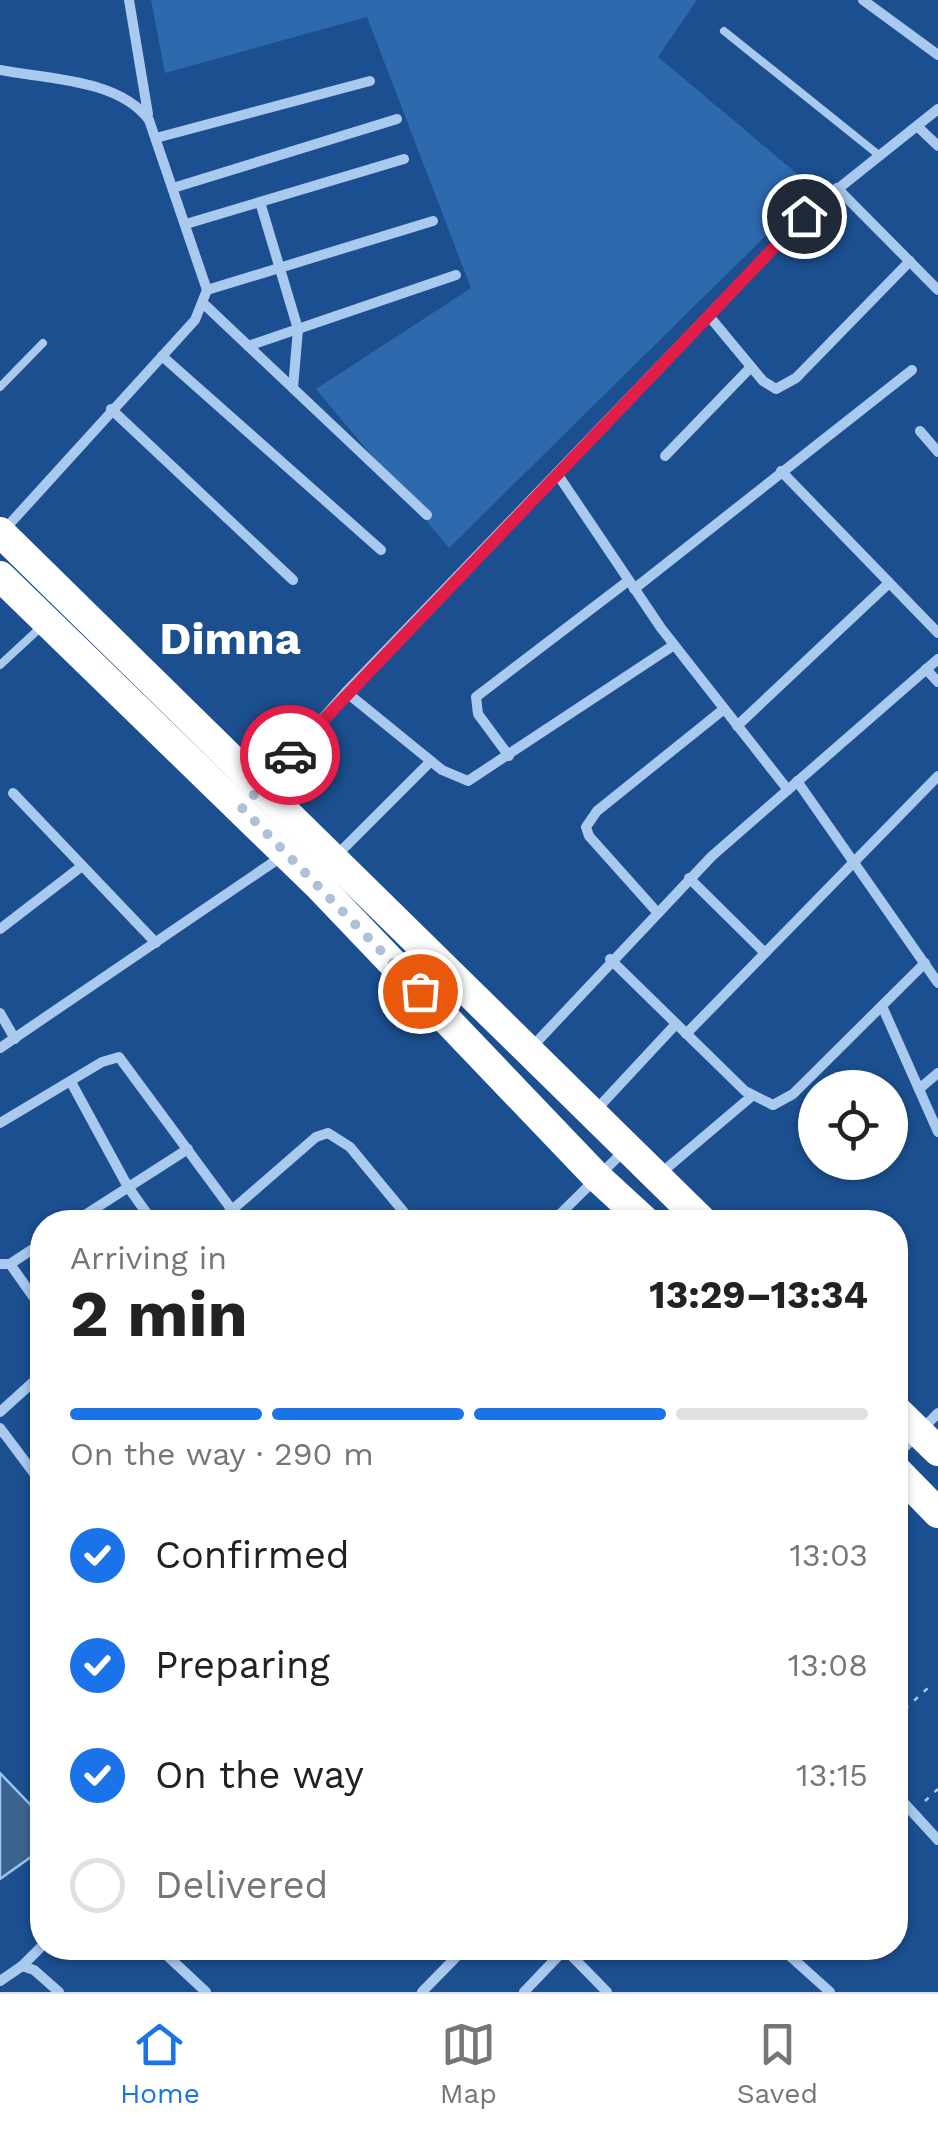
<!DOCTYPE html>
<meta charset="utf-8">
<style>
:root{--surface:#fff;--page:#f2f2f2;--text:#222;--muted:#767676;--line:#e0e0e0;--accent:#1a73e8}
body{margin:0;font-family:"Work Sans",sans-serif;background:var(--page);color:var(--text);height:100vh;display:flex;flex-direction:column;font-size:38px;white-space:nowrap}
*{box-sizing:border-box;margin:0}
p{font-size:32px;color:var(--muted)}
.icon{flex:none;width:55px;height:55px;fill:none;stroke:currentColor;stroke-width:2;stroke-linecap:round;stroke-linejoin:round}
.map{position:relative;flex:1;overflow:hidden}
.side{position:absolute;left:30px;top:1210px;width:878px;height:750px;display:flex;flex-direction:column;background:var(--surface);border-radius:40px;box-shadow:0 2px 8px #0004}
.side>*{flex:none}
.tools{position:absolute;left:798px;top:1070px;display:grid;gap:20px}
.tools a{display:grid;place-items:center;width:110px;height:110px;border-radius:50%;background:var(--surface);box-shadow:0 2px 8px #0004;font-size:50px}
.pin{position:absolute;display:grid;place-items:center;width:85px;height:85px;color:#fff;margin:-42px;border:5px solid #fff;border-radius:50%;box-shadow:0 2px 10px #0007}
.courier{position:absolute;display:grid;place-items:center;width:100px;height:100px;margin:-50px;border:8px solid #e11d48;border-radius:50%;background:#fff;color:#222;box-shadow:0 2px 12px #0007}
.summary em{font-style:normal;font-weight:700}
.summary div{display:flex;flex-direction:column-reverse}
.summary{display:flex;align-items:center;justify-content:space-between;height:170px;padding:0 40px}
h1{font-size:65px;font-weight:700;line-height:75px}
.bar{display:grid;grid-template-columns:repeat(4,1fr);gap:15px 10px;align-content:center;height:120px;padding:0 40px}
.bar i{height:12px;border-radius:8px;background:var(--line)}
.bar .on{background:var(--accent)}
.bar p{grid-column:span 4}
ol{padding:0 40px;list-style:none}
li{display:flex;align-items:center;gap:30px;height:110px}
li p{margin-inline-start:auto}
li .icon{padding:10px;border-radius:50%;background:var(--accent);color:#fff;stroke-width:4}
li:last-child{color:var(--muted)}
li i{width:55px;height:55px;border:5px solid var(--line);border-radius:50%}
.tab-bar{display:flex;justify-content:space-around;align-items:center;height:140px;border-top:2px solid var(--line);background:var(--surface);font-size:28px;color:var(--muted)}
.tab-bar a{display:grid;justify-items:center;gap:5px}
.tab-bar .on{color:var(--accent)}
.map>svg:first-child{display:block}
</style>
<div class="map">
<svg width="938" height="1992" viewBox="0 0 938 1992">
<rect width="100%" height="100%" fill="#1b4f8f"/>
<polygon fill="#2e69ad" points="151,0 697,0 658,57 814,188 449,548 316,389 471,288 367,17 165,73"/>
<polygon fill="#3c6290" stroke="#9cc4f0" stroke-width="2.5" points="0,1773 42,1817 42,1849 0,1879"/>
<g fill="none" stroke-linecap="round" stroke-linejoin="round">
<g stroke="#a9c9ee" stroke-width="2.5" stroke-dasharray="5 8" stroke-linecap="butt">
<polyline points="895,1718 929,1687"/>
<polyline points="925,1801 938,1789"/>
</g>
<g stroke="#a9c9ee" stroke-width="8">
<polyline points="724,31 880,156"/>
<polyline points="0,387 43,343"/>
<polyline points="0,665 40,628"/>
</g>
<g stroke="#a9c9ee" stroke-width="10">
<polyline points="129,0 148,114"/>
<polyline points="863,0 938,55"/>
<path d="M0 70C47 79 119 79 149 120L207 290 195 320 5 529"/>
<polyline points="917,126 938,146"/>
<polyline points="156,138 370,81"/>
<polyline points="173,188 397,119"/>
<polyline points="837,188 938,290"/>
<polyline points="260,202 298,329 293,388"/>
<polyline points="186,224 404,159"/>
<polyline points="207,290 433,221"/>
<polyline points="205,305 427,515"/>
<polyline points="709,316 763,381 776,389 796,378 910,261"/>
<polyline points="248,346 456,275"/>
<polyline points="162,356 381,550"/>
<polyline points="111,409 293,580"/>
<polyline points="920,431 938,452"/>
<polyline points="665,456 751,367"/>
<polyline points="781,471 938,633"/>
<polyline points="558,475 661,628 788,790"/>
<polyline points="634,589 912,370"/>
<polyline points="926,669 938,682"/>
<polyline points="346,692 442,770 468,781 674,645"/>
<polyline points="737,726 889,583"/>
<polyline points="509,756 478,714 476,697 628,581"/>
<polyline points="797,781 938,983"/>
<polyline points="262,787 346,692 804,216 938,109"/>
<polyline points="13,793 156,943"/>
<polyline points="336,856 431,761"/>
<polyline points="689,878 765,953"/>
<polyline points="656,911 589,836 586,827 597,811 724,709"/>
<polyline points="0,929 82,866"/>
<polyline points="610,959 745,1091 773,1105 793,1094 925,963"/>
<polyline points="882,1006 938,1132"/>
<polyline points="0,1013 15,1039"/>
<polyline points="686,1034 938,776"/>
<polyline points="0,1048 284,855"/>
<polyline points="531,1048 712,856 938,659"/>
<polyline points="71,1082 128,1187 153,1222"/>
<polyline points="919,1089 938,1073"/>
<polyline points="596,1110 676,1024"/>
<polyline points="0,1123 102,1062 119,1057 232,1210"/>
<polyline points="661,1173 752,1096"/>
<polyline points="74,1222 188,1149"/>
<polyline points="218,1222 316,1137 328,1133 350,1147 412,1222"/>
<polyline points="552,1222 626,1149"/>
<polyline points="0,1264 10,1264 42,1243"/>
<polyline points="10,1264 42,1309"/>
<polyline points="0,1412 42,1374"/>
<polyline points="0,1428 42,1484"/>
<polyline points="895,1457 938,1413"/>
<polyline points="895,1793 938,1840"/>
<polyline points="159,1948 206,1992"/>
<polyline points="564,1948 607,1992"/>
<polyline points="781,1948 830,1992"/>
<polyline points="22,1966 42,1946"/>
<polyline points="0,1981 22,1966 34,1970 59,1992"/>
<polyline points="422,1992 465,1948"/>
<polyline points="524,1992 565,1949"/>
</g>
<g stroke="#fff" stroke-width="30">
<polyline points="0,532 703,1222"/>
<polyline points="0,576 318,885 597,1177 646,1222"/>
<polyline points="895,1409 938,1451"/>
<polyline points="895,1469 938,1513"/>
</g>
</g>
<g fill="none" stroke-linecap="round" stroke-linejoin="round">
<polyline stroke="#afc1d8" stroke-width="10" stroke-dasharray="0 18" points="290,755 242,808 420,991"/>
<polyline stroke="#e11d48" stroke-width="12" points="290,755 804,216"/>
</g>
<g text-anchor="middle" stroke-width="8" stroke-linejoin="round" paint-order="stroke">
<g font-size="45" font-weight="bold" fill="#fff" stroke="#1b4f8f">
<text x="230" y="654">Dimna</text>
</g>
</g>
</svg>
<div class="tools">
<a><svg class="icon" aria-label="locate" viewBox="0 0 24 24"><circle cx="12" cy="12" r="6"/><path d="M12 2v4M12 18v4M2 12h4M18 12h4"/></svg></a>
</div>
<div class="pin" style="left:420px;top:991px;background:#ea580c"><svg class="icon" aria-label="bag" viewBox="0 0 24 24"><path d="M5 8h14l-1 12H6zM9 8a3 3 0 0 1 6 0"/></svg></div>
<div class="pin" style="left:804px;top:216px;background:#1f2937"><svg class="icon" aria-label="home" viewBox="0 0 24 24"><path d="M3 11l9-7 9 7M6 9v11h12V9"/></svg></div>
<div class="courier" style="left:290px;top:755px"><svg class="icon" aria-label="car" viewBox="0 0 24 24"><path d="M5 17H2v-5l4-1 3-4h7l3 4 3 1v5h-3M9 17h6M6 11h13"/><circle cx="7" cy="17" r="2"/><circle cx="17" cy="17" r="2"/></svg></div>
<section class="side">
<div class="summary"><div><h1>2 min</h1><p>Arriving in</p></div><em>13:29–13:34</em></div>
<div class="bar"><i class="on"></i><i class="on"></i><i class="on"></i><i></i><p>On the way · 290 m</p></div>
<ol>
<li><svg class="icon" aria-label="check" viewBox="0 0 24 24"><path d="M5 12l5 5 9-10"/></svg>Confirmed<p>13:03</p></li>
<li><svg class="icon" aria-label="check" viewBox="0 0 24 24"><path d="M5 12l5 5 9-10"/></svg>Preparing<p>13:08</p></li>
<li><svg class="icon" aria-label="check" viewBox="0 0 24 24"><path d="M5 12l5 5 9-10"/></svg>On the way<p>13:15</p></li>
<li><i></i>Delivered</li>
</ol>
</section>
</div>
<nav class="tab-bar">
<a class="on"><svg class="icon" aria-label="home" viewBox="0 0 24 24"><path d="M3 11l9-7 9 7M6 9v11h12V9"/></svg>Home</a>
<a><svg class="icon" aria-label="map" viewBox="0 0 24 24"><path d="M3 6l6-2 6 2 6-2v14l-6 2-6-2-6 2zM9 4v14M15 6v14"/></svg>Map</a>
<a><svg class="icon" aria-label="saved" viewBox="0 0 24 24"><path d="M7 4h10v16l-5-4-5 4z"/></svg>Saved</a>
</nav>
